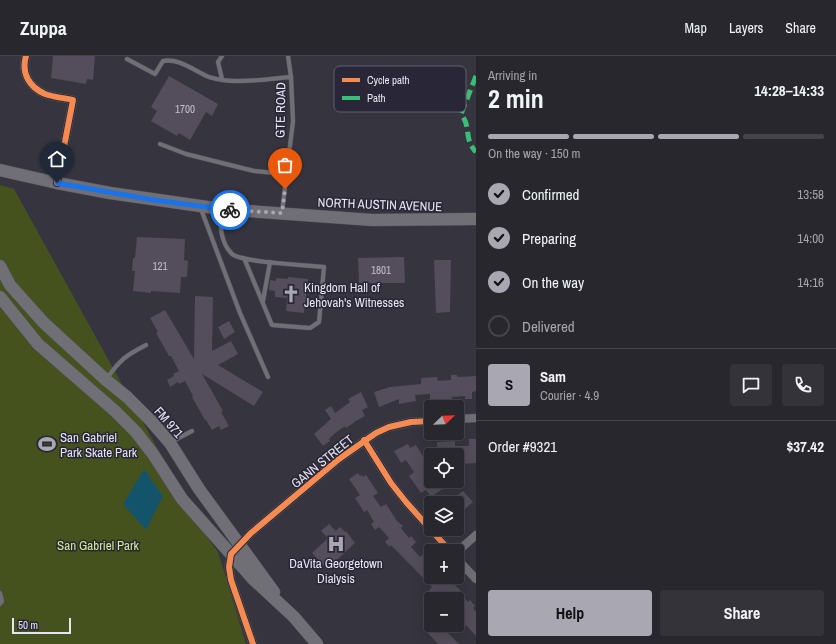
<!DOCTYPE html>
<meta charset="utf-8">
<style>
:root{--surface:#28272e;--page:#34333a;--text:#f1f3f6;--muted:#a5a5aa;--line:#44444a;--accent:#a8a7b2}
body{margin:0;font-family:"Archivo Narrow",sans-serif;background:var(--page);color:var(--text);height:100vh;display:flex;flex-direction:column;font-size:15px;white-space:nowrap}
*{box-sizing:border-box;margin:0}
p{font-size:13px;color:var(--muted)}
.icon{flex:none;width:22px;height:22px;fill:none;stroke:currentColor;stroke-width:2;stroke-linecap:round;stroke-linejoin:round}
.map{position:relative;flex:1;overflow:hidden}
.panel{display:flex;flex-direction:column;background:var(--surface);width:360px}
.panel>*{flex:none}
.needle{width:26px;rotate:67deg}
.tools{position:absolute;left:424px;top:344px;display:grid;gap:8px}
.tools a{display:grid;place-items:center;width:40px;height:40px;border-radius:4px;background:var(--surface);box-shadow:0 4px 16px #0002,0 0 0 1px var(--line);font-size:20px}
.scale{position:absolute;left:12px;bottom:10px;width:59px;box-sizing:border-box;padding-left:4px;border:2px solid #e6e5f0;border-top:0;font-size:11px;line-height:14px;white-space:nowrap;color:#e6e5f0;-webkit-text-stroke:3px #282637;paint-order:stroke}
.pin{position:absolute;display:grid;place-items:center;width:34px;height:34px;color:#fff;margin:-41px -17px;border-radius:50% 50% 50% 0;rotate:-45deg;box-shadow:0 0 4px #0007}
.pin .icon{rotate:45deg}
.courier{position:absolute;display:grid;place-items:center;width:40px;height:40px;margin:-20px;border:3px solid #1a73e8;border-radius:50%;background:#fff;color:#222;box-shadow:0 1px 5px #0007}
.summary em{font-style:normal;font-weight:800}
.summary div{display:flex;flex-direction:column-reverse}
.summary{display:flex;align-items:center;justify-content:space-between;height:68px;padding:0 12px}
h1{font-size:26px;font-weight:800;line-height:30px}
.bar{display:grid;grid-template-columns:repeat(4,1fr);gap:6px 4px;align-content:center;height:48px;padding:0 12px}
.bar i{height:5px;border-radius:3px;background:var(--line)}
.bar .on{background:var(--accent)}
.bar p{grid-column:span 4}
.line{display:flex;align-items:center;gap:10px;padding:0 12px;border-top:1px solid var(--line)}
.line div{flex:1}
.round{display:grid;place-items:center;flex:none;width:42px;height:42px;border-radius:4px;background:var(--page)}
ol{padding:0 12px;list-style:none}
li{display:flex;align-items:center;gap:12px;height:44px}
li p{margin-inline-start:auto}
li .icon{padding:4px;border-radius:50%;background:var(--accent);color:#111;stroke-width:4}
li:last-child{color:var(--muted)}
li i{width:22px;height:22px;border:2px solid var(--line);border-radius:50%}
.button{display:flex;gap:8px;margin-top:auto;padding:8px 12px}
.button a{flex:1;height:46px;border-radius:4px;background:var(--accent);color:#111;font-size:16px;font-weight:800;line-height:46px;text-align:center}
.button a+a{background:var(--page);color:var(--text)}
header{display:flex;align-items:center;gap:24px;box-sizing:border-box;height:56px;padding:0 20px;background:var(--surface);border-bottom:1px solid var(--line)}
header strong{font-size:19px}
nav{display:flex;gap:22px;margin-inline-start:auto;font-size:14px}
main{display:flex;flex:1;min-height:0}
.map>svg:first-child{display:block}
</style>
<header>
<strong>Zuppa</strong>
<nav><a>Map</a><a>Layers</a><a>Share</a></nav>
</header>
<main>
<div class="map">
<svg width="476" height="588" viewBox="0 0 476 588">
<rect width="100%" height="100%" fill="#36343e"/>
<polygon fill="#46521e" points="0,129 14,133 203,475 218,496 246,588 0,588"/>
<polygon fill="#13546b" points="144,413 163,440 146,474 123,448"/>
<g fill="#534d5c">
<polygon points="53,0 95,0 93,24 87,23 86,28 51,22"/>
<polygon points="169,20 218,48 212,60 206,56 190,84 179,77 177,80 151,65 157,55 151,51"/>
<polygon points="137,181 185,183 184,204 188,205 187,221 181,221 180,237 151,235 151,237 133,235 135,215 132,215 133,202 135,202"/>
<polygon points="404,201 405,227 359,227 358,202"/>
<polygon points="434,204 451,204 450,256 436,257"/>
<polygon points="288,221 308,223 304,257 286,255 287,242 275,241 275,235 269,234 270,224 276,225 276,222 288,223"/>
<polygon points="195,240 213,241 212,295 231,285 238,298 218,309 263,336 254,350 202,318 223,355 221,356 229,370 221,374 219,370 212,374 206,364 205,364 192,341 193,340 185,325 179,328 178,326 170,331 167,324 174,320 173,318 179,315 171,300 169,300 156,277 158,276 150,262 165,254 194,303"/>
<polygon points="229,265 235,276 224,283 218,271"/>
<polygon points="451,319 457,319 458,321 476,320 476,335 472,336 472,343 465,343 465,340 452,341 452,344 430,345 430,338 415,339 416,345 399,348 399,343 379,351 374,336 390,331 421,328 421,322 437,321 438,325 451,324"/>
<polygon points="361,336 368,351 362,354 365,360 354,366 355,366 346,372 345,370 334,378 329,383 330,385 323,390 314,378 331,363 325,354 331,350 335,357 350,346 348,343"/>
<polygon points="469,383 476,383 476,407 462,408 461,399 442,399 451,393 437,393 437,386 455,385 455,390 469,390"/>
<polygon points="408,388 410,392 416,389 428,408 431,406 431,425 439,425 444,432 431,441 426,434 421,437 409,420 414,416 406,404 401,407 394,395"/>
<polygon points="358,417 360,420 362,419 363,421 366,419 378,437 373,440 381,451 386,448 397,465 403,470 401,472 409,482 411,480 416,486 411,491 420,501 426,496 431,502 426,507 431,512 431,521 445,521 454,530 455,529 460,534 459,536 468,546 470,544 475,550 473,552 476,556 476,580 466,569 462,572 457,567 461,563 457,559 457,543 445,543 438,535 432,540 428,536 432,531 391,489 390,491 385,486 389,482 379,471 375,474 371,468 374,466 367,454 364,456 355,442 360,439 349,423"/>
<polygon points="463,435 473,446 457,460 457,447 448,447"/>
<polygon points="329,468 336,475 340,471 345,476 346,475 355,487 327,513 312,497 328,482 321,475"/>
<polygon points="434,569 438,569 446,577 447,576 459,588 438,588 427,576"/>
</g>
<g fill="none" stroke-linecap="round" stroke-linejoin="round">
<g stroke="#535159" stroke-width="5">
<g id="service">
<path d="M127 3 155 18 163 5C180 2 194 15 209 21 233 29 266 23 291 21"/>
<polyline points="222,23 218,6 222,0"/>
<polyline points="160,88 186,98 254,115 286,118"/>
<polyline points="201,153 240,257 268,321"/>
<path d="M221 154C220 169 220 186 232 198 243 207 307 209 324 211L319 266 310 272 272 269 244 202"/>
<polyline points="282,156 293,65 291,21 288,0"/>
<polyline points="263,245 270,206"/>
<path d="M107 322C121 303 125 300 146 289"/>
<polyline points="171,386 192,375"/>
<polyline points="0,537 2,545 0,548"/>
</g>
</g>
<g stroke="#535159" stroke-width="9">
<g id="minor">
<path d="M26 0C21 17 29 31 45 38 53 41 64 42 73 44L57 127"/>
<polyline points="457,363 476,362"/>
<polyline points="364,384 391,427 406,446 450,495"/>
<polyline points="457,496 476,479"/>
<polyline points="457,503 476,523"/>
<polyline points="253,588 231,524 229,511 231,498 251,477 339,403 376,377 389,371 411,366 431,365"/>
</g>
</g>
<g stroke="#535159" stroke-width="13">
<g id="secondary">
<polyline points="0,114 57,127 110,137 221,153 372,164 476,163"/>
<polyline points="0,210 10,229 43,266 106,324 127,341 151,365 170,387 199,433 274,536"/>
<polyline points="0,241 38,288 115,355 136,376 153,398 182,443 253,523 294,561 317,588"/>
</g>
</g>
<use href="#service" stroke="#706f76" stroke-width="4"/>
<use href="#minor" stroke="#706f76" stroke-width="8"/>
<use href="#secondary" stroke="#706f76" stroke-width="12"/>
<path stroke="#3abd76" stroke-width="5" stroke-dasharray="10 5" stroke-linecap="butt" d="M476 20 461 58C472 72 463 82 476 96"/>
<g stroke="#282637" stroke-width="8">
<g id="cycleway">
<path d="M26 0C21 17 29 31 45 38 53 41 64 42 73 44L57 127"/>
<polyline points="364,384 391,427 406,446 450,495"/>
<polyline points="253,588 231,524 229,511 231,498 251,477 339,403 376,377 389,371 411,366 431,365"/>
</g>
</g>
<use href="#cycleway" stroke="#f68b52" stroke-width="6"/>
</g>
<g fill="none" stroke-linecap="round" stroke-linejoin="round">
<polyline stroke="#a8a7b2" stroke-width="4" stroke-dasharray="0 7.2" points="230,154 282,157 285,133"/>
<polyline stroke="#1a73e8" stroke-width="5" points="57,127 154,144 230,154"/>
</g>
<defs>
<g id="church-bare" transform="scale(1.38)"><path d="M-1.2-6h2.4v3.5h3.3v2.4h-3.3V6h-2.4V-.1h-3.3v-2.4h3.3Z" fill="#a8a7b2" stroke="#282637" stroke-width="2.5" paint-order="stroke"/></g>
<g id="stadium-bare" transform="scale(1.38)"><path d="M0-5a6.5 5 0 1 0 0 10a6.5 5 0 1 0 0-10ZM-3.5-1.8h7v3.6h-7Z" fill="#a8a7b2" stroke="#282637" stroke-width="2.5" paint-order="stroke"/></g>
<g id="hospital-bare" transform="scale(1.38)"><path d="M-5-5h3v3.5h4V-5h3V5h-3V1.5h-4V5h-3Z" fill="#a8a7b2" stroke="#282637" stroke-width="2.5" paint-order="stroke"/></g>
</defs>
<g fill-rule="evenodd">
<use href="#church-bare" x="291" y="238"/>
<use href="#stadium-bare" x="47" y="388"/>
<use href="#hospital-bare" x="336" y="488"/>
</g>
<g text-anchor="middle" stroke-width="3" stroke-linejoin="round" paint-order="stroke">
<g font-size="11" fill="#c1bfcb">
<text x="185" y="57">1700</text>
<text x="160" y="214">121</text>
<text x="381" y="218">1801</text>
</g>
<g font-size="13" fill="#e6e5f0" stroke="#282637">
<text transform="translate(280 54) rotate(-89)" y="5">GTE ROAD</text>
<text transform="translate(380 148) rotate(2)" y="5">NORTH AUSTIN AVENUE</text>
<text transform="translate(169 366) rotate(49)" y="5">FM 971</text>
<text transform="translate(322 405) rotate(-39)" y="5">GANN STREET</text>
</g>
<g font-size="13" fill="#e6e5f0" stroke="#282637" text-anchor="start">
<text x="304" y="236">Kingdom Hall of<tspan x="304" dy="15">Jehovah's Witnesses</tspan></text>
<text x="60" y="386">San Gabriel<tspan x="60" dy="15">Park Skate Park</tspan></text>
<text x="336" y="512" text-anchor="middle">DaVita Georgetown<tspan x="336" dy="15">Dialysis</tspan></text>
</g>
<g font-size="13" fill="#d3ed8d" stroke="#282637">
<text x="98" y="494">San Gabriel Park</text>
</g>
</g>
<rect x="334" y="10" width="132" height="46" rx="6" fill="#282637" stroke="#615f6e" stroke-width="1"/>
<rect x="342" y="22" width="18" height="4" fill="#f68b52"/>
<rect x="342" y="40" width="18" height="4" fill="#3abd76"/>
<g font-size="11" fill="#e6e5f0">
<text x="367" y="28">Cycle path</text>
<text x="367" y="46">Path</text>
</g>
</svg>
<div class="tools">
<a><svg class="needle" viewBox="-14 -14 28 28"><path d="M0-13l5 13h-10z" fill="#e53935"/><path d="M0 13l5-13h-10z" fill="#a5a5aa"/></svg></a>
<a><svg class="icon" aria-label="locate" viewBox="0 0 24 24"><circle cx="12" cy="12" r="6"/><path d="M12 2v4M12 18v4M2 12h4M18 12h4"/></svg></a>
<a><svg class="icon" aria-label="layers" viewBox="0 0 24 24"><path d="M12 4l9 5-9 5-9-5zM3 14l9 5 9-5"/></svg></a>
<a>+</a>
<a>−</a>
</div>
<div class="scale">50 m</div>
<div class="pin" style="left:285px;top:133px;background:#ea580c"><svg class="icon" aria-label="bag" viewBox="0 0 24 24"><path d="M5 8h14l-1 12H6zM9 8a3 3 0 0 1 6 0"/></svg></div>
<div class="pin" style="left:57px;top:127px;background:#1f2937"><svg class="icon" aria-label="home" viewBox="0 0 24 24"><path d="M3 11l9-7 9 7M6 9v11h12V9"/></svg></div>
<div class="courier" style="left:230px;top:154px"><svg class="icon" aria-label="bike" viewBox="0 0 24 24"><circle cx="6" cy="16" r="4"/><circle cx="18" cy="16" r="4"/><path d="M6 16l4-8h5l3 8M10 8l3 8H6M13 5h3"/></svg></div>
</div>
<section class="panel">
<div class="summary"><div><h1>2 min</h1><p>Arriving in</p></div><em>14:28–14:33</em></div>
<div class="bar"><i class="on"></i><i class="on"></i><i class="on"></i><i></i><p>On the way · 150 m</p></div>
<ol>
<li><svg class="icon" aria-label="check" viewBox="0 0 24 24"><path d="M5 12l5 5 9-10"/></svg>Confirmed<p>13:58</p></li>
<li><svg class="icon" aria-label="check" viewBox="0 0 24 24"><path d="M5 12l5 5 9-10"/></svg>Preparing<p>14:00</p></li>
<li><svg class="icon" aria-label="check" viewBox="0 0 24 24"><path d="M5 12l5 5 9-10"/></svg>On the way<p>14:16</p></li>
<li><i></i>Delivered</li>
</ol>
<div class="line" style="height:72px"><b class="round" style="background:var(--accent);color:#111">S</b><div><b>Sam</b><p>Courier · 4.9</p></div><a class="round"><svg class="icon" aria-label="chat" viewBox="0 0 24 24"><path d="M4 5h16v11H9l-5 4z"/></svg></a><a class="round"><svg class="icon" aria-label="phone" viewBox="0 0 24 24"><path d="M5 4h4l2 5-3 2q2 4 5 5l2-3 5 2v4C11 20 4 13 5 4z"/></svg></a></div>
<div class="line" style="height:52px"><div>Order #9321</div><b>$37.42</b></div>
<div class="button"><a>Help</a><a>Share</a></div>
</section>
</main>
